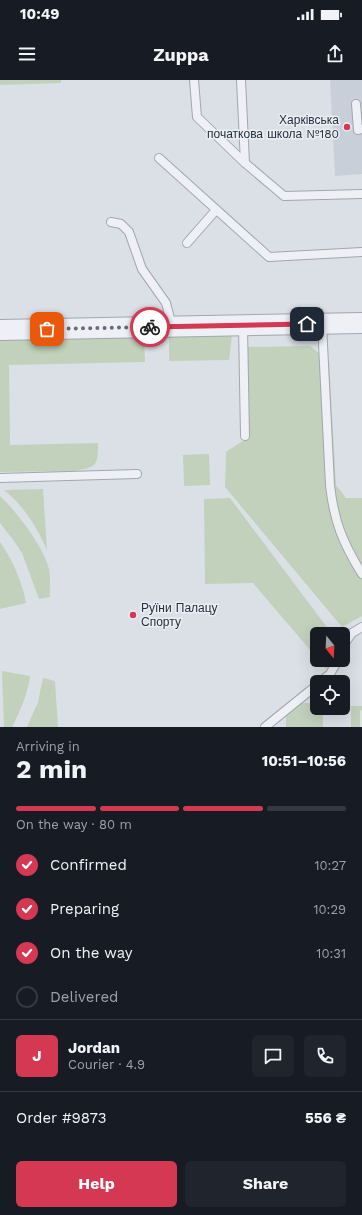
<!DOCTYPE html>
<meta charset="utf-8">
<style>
:root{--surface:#171b24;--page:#20242c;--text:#f1f3f6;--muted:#9ea1a6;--line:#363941;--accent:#d43852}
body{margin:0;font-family:"Work Sans",sans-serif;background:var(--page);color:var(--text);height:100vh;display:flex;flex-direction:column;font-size:15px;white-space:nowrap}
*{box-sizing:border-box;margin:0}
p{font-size:13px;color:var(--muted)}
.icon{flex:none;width:22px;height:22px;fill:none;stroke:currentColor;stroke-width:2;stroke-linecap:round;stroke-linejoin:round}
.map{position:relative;height:647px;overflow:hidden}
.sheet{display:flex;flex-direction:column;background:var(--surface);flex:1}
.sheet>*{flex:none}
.needle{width:26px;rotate:162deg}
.buttons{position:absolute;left:310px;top:547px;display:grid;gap:8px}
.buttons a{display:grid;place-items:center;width:40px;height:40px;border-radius:6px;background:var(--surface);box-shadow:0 4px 16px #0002;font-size:20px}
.pin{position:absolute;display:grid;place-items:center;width:34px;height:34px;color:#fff;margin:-17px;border-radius:8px;box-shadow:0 2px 6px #0006}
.courier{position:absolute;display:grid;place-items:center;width:40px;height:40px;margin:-20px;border:3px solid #d43852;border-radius:50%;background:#fff;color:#222;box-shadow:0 1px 5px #0007}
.head em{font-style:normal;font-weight:700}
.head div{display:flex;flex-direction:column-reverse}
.head{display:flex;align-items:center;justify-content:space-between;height:68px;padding:0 16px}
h1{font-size:26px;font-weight:700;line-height:30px}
.bar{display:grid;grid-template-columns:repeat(4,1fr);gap:6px 4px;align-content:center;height:48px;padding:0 16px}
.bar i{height:5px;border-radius:3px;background:var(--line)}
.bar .current{background:var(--accent)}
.bar p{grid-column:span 4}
.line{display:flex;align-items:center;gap:10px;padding:0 16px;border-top:1px solid var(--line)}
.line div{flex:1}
.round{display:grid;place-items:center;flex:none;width:42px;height:42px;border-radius:6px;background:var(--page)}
ol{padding:0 16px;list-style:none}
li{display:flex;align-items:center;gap:12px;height:44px}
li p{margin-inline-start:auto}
li .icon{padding:4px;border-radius:50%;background:var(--accent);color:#fff;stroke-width:4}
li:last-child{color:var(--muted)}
li i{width:22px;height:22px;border:2px solid var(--line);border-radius:50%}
.cta{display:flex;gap:8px;margin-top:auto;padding:8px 16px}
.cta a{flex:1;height:46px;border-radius:6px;background:var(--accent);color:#fff;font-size:16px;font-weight:700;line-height:46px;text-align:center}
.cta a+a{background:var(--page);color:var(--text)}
.status{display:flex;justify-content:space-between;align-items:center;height:28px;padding:0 20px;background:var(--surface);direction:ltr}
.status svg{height:11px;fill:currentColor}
header{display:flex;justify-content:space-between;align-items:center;height:52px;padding:0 16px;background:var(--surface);font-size:18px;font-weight:700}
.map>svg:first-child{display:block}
</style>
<div class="status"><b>10:49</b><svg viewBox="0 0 49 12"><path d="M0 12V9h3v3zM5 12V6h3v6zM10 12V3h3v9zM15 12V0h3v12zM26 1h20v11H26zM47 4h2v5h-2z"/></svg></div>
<header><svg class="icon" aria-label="menu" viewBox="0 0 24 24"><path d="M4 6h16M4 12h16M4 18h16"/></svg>Zuppa<svg class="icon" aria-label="share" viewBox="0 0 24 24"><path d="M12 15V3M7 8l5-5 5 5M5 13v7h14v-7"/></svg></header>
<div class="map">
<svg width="362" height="647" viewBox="0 0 362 647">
<rect width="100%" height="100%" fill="#dbe0e6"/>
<polygon fill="#c9cfd9" points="330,0 362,0 362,94 335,96"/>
<g fill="#c1d1bc">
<polygon points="0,0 61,0 61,3 0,5"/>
<path d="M144 255 145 282 9 285 10 365 98 363C98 386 97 387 74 391L0 392V257Z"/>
<polygon points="169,255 232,255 229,280 169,281"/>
<polygon points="310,266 329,281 336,405 346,418 362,418 362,536 342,547 225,407 226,372 247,358 246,267"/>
<polygon points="209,374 210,405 184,406 183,375"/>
<path d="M43 409 47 470C37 447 23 425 4 410Z"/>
<path d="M0 416C16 431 44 467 49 489 51 497 49 508 50 517L39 519 22 473 14 461 0 443Z"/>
<polygon points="230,418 332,554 317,554 317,578 253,503 205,504 204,419"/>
<path d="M0 462C13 480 22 502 26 523L0 529Z"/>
<polygon points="318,580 334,580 334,583 326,589"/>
<path d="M2 591 30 596C28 614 20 631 12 647H4Z"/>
<polygon points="43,598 55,601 58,647 27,647 38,622"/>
<polygon points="302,623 317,623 317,628 323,628 323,647 286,647 286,634"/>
<polygon points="351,626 362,626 362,630 360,631 360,647 351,647"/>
</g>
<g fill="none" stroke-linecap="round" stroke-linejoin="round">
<g stroke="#a1a7b0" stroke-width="10">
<g id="service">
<polyline points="194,0 197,37 245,83 284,116 362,114"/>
<polyline points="241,0 245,83"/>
<polyline points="356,24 358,50 362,49"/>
<polyline points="159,78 269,177 362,172"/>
<polyline points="111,142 121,144 129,152 142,189 166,223 172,246"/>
<polyline points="187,163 216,130"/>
<path d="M322 244 330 405C334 442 343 463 362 494"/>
<polyline points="243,246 245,356"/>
<polyline points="0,398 137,394"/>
<polyline points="343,566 352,553 362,547"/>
<polyline points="320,602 330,594 338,580"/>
<polyline points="265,647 317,605"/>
</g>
</g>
<g stroke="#a1a7b0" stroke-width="22">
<polyline id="tertiary" points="0,250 362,243"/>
</g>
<use href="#service" stroke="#eef0f5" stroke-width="8"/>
<use href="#tertiary" stroke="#eef0f5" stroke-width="20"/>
</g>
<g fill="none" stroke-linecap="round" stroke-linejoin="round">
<polyline stroke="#656c78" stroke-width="4" stroke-dasharray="0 7.2" points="47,249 150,247"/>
<polyline stroke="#d43852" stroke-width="5" points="150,247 307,244"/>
</g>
<g fill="#d43852" stroke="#eaeff4" stroke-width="1.5">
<circle cx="347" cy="47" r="4"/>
<circle cx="133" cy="535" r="4"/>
</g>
<g text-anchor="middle" stroke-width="3" stroke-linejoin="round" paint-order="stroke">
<g font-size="12" fill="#252e3d" stroke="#eaeff4" text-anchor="end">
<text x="339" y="44">Харківська<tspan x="339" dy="14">початкова школа №180</tspan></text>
<text x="141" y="532" text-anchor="start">Руїни Палацу<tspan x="141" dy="14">Спорту</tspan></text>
</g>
</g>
</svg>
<div class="buttons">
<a><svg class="needle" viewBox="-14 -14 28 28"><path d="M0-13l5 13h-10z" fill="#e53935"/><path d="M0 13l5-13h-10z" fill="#9ea1a6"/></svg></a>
<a><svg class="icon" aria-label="locate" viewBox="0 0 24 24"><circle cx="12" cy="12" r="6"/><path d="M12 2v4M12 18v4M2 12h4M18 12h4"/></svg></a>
</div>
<div class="pin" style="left:47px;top:249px;background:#ea580c"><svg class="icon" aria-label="bag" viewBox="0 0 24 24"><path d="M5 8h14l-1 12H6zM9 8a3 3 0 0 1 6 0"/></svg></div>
<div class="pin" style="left:307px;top:244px;background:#1f2937"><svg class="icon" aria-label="home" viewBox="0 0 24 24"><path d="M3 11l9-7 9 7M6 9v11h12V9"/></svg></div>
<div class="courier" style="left:150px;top:247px"><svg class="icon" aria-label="bike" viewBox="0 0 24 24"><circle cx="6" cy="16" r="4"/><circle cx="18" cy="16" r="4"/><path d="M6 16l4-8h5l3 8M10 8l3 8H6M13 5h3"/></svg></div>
</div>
<section class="sheet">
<div class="head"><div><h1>2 min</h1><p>Arriving in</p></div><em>10:51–10:56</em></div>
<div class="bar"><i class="current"></i><i class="current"></i><i class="current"></i><i></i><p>On the way · 80 m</p></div>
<ol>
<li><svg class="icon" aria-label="check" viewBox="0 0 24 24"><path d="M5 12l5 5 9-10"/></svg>Confirmed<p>10:27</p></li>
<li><svg class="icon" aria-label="check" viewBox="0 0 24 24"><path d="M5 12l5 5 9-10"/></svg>Preparing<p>10:29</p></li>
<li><svg class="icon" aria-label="check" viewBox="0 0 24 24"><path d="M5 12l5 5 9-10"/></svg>On the way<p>10:31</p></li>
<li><i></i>Delivered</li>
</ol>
<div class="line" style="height:72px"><b class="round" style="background:var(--accent);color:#fff">J</b><div><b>Jordan</b><p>Courier · 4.9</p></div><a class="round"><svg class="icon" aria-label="chat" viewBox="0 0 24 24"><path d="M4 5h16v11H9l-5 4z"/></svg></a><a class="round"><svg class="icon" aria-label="phone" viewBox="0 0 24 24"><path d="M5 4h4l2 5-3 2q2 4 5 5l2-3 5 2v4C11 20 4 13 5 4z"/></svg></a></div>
<div class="line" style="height:52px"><div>Order #9873</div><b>556 ₴</b></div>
<div class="cta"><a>Help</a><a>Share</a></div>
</section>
